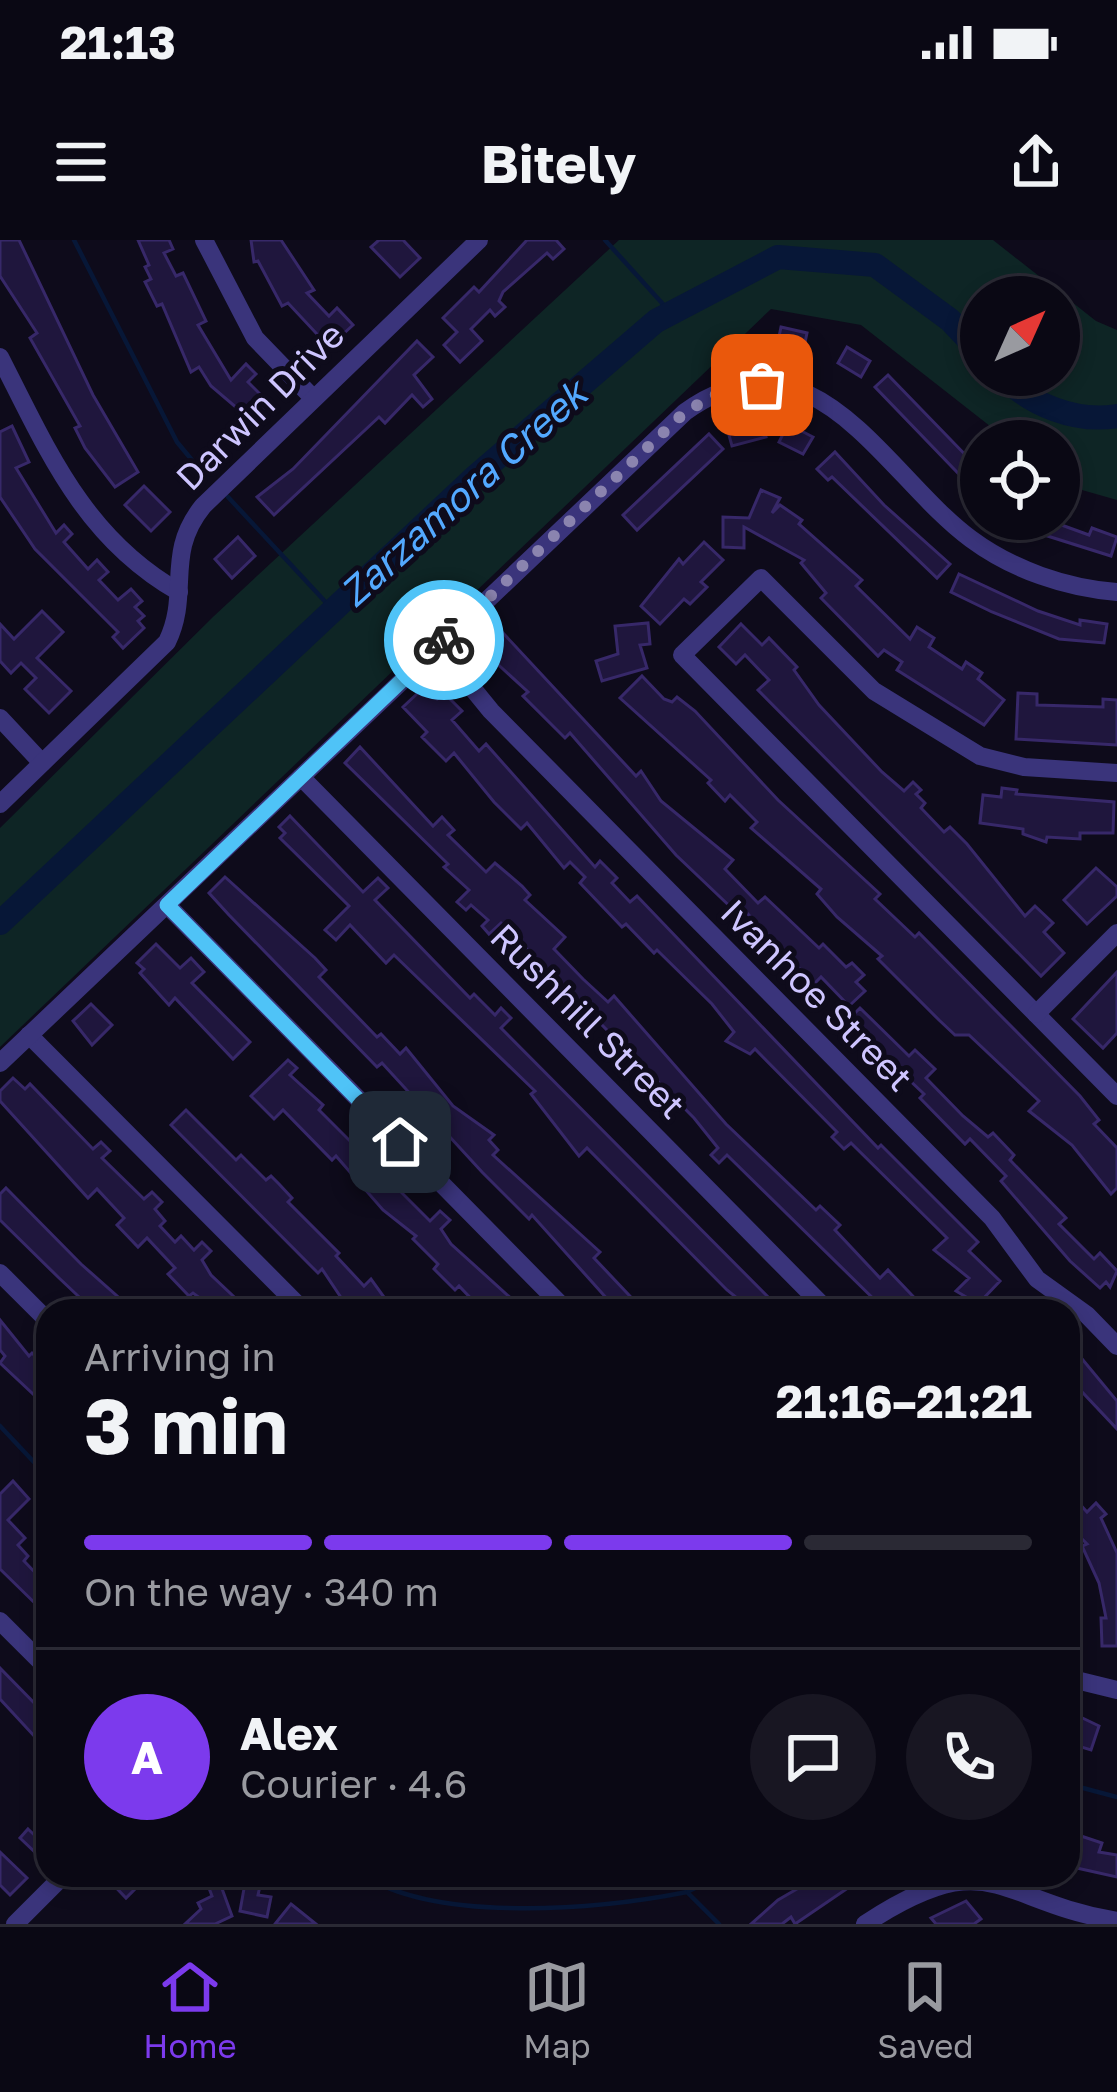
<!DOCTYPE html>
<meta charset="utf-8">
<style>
:root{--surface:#0a0814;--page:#181622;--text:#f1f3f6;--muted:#999aa0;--line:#2a2934;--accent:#7c3aed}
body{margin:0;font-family:"Golos Text",sans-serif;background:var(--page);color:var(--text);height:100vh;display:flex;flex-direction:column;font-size:45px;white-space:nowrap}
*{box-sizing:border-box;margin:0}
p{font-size:39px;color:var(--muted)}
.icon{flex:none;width:66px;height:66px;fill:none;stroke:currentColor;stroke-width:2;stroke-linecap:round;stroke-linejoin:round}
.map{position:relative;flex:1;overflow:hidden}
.side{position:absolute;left:36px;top:1059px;width:1044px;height:588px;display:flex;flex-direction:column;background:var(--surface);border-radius:36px;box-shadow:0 6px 18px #0003,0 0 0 3px var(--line)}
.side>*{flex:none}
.needle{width:78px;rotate:45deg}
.controls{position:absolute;left:960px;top:36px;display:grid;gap:24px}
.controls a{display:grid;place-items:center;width:120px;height:120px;border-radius:50%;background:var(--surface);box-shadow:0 6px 18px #0003,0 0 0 3px var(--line);font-size:60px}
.pin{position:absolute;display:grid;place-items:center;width:102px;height:102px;color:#fff;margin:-51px;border-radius:24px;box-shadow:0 6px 18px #0006}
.courier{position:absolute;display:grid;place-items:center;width:120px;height:120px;margin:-60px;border:9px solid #4fc3f7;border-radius:50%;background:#fff;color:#222;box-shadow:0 3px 15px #0007}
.summary em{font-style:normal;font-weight:700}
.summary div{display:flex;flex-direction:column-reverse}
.summary{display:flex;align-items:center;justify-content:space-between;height:204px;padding:0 48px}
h1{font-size:78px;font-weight:700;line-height:90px}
.bar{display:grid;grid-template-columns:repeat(4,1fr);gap:18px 12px;align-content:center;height:144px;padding:0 48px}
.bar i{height:15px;border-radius:9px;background:var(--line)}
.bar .on{background:var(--accent)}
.bar p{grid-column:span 4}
.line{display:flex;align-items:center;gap:30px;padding:0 48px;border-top:3px solid var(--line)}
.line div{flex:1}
.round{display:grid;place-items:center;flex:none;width:126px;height:126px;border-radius:63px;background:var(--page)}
.status{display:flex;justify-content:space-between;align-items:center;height:84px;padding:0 60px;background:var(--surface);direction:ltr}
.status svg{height:33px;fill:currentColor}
header{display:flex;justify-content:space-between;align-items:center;height:156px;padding:0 48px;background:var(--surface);font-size:54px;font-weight:700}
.menu{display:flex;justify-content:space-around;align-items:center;height:168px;border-top:3px solid var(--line);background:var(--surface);font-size:33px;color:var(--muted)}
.menu a{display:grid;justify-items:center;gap:6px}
.menu .on{color:var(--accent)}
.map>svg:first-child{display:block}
</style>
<div class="status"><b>21:13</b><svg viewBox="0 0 49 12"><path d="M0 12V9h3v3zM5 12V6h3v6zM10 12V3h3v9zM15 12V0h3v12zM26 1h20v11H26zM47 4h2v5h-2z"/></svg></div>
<header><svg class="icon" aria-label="menu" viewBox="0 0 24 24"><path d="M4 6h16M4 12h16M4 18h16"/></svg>Bitely<svg class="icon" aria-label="share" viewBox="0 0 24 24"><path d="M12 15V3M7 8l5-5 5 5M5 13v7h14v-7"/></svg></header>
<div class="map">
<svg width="1117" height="1684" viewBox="0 0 1117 1684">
<rect width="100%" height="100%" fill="#0e0b1b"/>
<path fill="#0e2525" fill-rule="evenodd" d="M619 0H993L1096 81 1117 90V260L1061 244 1059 201H1009L861 85 771 69 0 807V588L214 376ZM981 57H1059V135H981Z"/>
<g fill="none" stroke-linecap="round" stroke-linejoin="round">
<g stroke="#071737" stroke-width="4.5">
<polyline points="74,0 177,202 206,237"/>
<polyline points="605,0 671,73"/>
<polyline points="228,257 333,370"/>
<polyline points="0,1186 48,1237"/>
<polyline points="1068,1544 1117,1557"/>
<path d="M363 1635C439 1684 601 1669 687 1652L719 1684"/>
<polyline points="689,1651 722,1635"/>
</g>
<g stroke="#071737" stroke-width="24">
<path d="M1002 135C1030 165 1076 183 1117 176"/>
<polyline points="0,683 476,236 656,81 778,17 875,25 950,80 981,113"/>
</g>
</g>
<g fill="#1f163d" stroke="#372869" stroke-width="3">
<polygon points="0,0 19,0 93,155 138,232 115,247 85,208 75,188 80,186 30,98 37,93 0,36"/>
<polygon points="138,0 169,0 173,9 164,13 176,36 183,33 206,81 198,85 231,140 246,124 256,134 248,142 269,163 252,181 211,146 199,127 191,132 162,64 157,66 145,42 151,39 145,27 149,25"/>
<polygon points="251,0 281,0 314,50 307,53 329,76 337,68 353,85 329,107 288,63 282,66 258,21 254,22"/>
<polygon points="379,0 403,0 420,18 400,37 371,7"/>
<polygon points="527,0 556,0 564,9 553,19 547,13 503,52 499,61 505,67 495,76 490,70 471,89 482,101 460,122 444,105 457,92 443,78 474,47 479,52"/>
<polygon points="781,87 807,93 803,112 777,106"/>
<polygon points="417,101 433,117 414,135 432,159 423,167 412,155 385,183 379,177 274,275 257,257 293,229"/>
<polygon points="847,107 870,121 861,137 838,123"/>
<polygon points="888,135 981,231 981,257 875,147"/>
<polygon points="761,179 766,197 732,206 727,188"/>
<polygon points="788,184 813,197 803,214 779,202"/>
<polygon points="12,186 29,222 16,228 56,293 64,285 72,294 64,302 88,329 97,320 108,332 99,340 118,360 131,349 142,361 135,367 144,376 138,381 144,388 123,408 113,397 118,392 35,309 0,257 0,192"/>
<polygon points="709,194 723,209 637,290 623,275"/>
<polygon points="835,212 884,265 950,324 937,338 832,237 828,240 817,229"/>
<polygon points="144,246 170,272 151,291 125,265"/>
<polygon points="761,250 780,258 772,273 780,265 802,280 799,284 862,340 856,346 910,399 917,387 934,398 929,407 962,429 966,422 982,433 978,439 1004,460 984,485 897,430 902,422 884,410 878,416 821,358 826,353 801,323 804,320 744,287 744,308 723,307 723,277 749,278"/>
<polygon points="1045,279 1089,295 1092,288 1117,297 1111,316 1038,293"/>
<polygon points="238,297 255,316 232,338 215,319"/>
<polygon points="704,302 723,320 701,342 707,347 690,364 684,359 660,384 641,366 679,319 683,324"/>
<polygon points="959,334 1038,371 1080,385 1080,380 1107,384 1104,403 1059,399 992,372 951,352"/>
<polygon points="42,371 63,392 37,418 71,451 49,473 25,449 36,438 21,423 11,433 0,421 0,384 14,399"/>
<polygon points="490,379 636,536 641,531 661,561 733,620 725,629 758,663 765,657 819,708 823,704 846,727 852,723 864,735 856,742 865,751 849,766 821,737 814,744 745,671 740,676 676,615 570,493 565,498 523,456 528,452 478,406 482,402 474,394"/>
<polygon points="648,383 650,404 640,405 647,428 602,441 596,421 618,414 615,386"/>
<polygon points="741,384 762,405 769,398 797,427 794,430 819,465 882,532 904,551 913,542 921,550 916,554 925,563 921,568 944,592 950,587 967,604 1025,676 1035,666 1053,683 1044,692 1064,713 1041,736 758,450 769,440 745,415 736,424 719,407"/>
<polygon points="642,436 664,459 672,462 677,457 695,471 778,560 880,654 875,659 915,697 919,693 1080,856 1099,880 1094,884 1117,908 1117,948 1111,954 1072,905 1029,871 1039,861 969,795 955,795 939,780 878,719 882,716 837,677 817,654 821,649 751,588 757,582 730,555 725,561 708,543 711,540 620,458"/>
<polygon points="420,451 437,459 444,453 462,471 452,480 479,511 486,504 595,627 600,621 617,638 612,643 630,662 637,656 878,908 881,905 978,1002 969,1011 1000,1041 978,1064 956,1051 969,1038 934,1010 947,998 851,903 844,909 832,897 837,892 755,809 750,814 726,801 734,792 712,764 657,710 654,713 626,684 622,687 580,643 585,637 570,622 564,628 527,583 521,589 494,562 454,513 446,521 422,497 427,492 403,467"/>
<polygon points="1018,453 1037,454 1037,465 1103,467 1103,459 1117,460 1117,505 1016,499"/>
<polygon points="360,507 433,586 442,577 454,590 448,595 486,632 495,623 522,646 530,655 525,660 565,697 554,709 583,739 608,762 614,756 726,884 816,970 820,966 840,985 835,990 880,1038 888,1030 927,1071 886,1071 727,915 719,923 711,915 718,908 694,878 501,683 489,694 482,686 488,680 471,665 466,670 457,662 469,650 444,627 448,624 345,523"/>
<polygon points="1002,548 1017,550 1016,554 1114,562 1113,593 1080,593 1080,599 1047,597 1046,602 1023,594 1023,589 980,583 983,555 1001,557"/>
<polygon points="290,576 363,652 378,638 388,648 375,660 470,758 474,754 495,775 501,768 511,778 501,788 775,1064 768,1071 753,1071 727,1050 587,908 579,916 531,854 535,851 394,715 386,723 350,685 336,700 325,690 349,666 280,598 285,593 279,587"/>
<polygon points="1096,628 1117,647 1117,656 1087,684 1064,660"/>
<polygon points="225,637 315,718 326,730 319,737 377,797 381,794 400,814 406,808 453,866 494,895 489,900 498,910 493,915 600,1012 594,1018 644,1071 618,1071 532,975 529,979 482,932 382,823 377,827 229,675 209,653"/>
<polygon points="156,704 180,728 191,718 204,732 192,743 250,802 233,819 175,758 169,765 140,733 144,729 137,723"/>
<polygon points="1117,732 1117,793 1103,808 1073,779"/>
<polygon points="91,764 112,785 92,805 73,781"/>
<polygon points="860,768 909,816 915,810 935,829 926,838 963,876 988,897 993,893 1014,915 1010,920 1066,978 1059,984 1094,1019 1100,1013 1117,1031 1110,1047 1106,1042 1100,1048 1070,1021 1001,941 1006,936 970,899 965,904 920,858 924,854 847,781"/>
<polygon points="288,820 297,828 290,835 323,865 319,870 430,981 440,971 450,980 441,989 451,1004 525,1071 483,1071 459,1046 455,1050 434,1029 438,1024 413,999 416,996 383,970 336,916 332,920 283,870 274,879 251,856"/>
<polygon points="13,838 25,849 30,844 93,909 101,902 110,911 102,918 144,959 152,952 162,962 155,969 165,981 160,986 175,1002 181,996 194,1010 202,1002 211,1011 202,1020 211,1035 249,1071 218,1071 193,1053 189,1056 168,1034 175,1028 147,998 138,1007 117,985 124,978 97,949 88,958 0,861 0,851"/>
<polygon points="186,870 236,920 241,915 266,940 271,936 279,944 292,958 288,962 339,1013 336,1016 364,1046 371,1039 394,1071 357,1071 342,1059 322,1029 318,1033 171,885"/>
<polygon points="6,948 81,1024 134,1071 94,1071 58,1037 0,980 0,954"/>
<polygon points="0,1080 29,1116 32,1113 48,1129 48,1168 0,1123 5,1116 0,1110"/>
<polygon points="1073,1108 1117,1161 1117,1189 1083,1153 1079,1157 1068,1146 1068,1114"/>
<polygon points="13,1241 29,1259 8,1280 25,1298 18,1305 28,1316 24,1321 48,1346 48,1376 0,1329 0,1254"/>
<polygon points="1068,1251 1087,1272 1096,1263 1106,1274 1101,1278 1117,1313 1117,1406 1102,1406 1101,1378 1106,1378 1099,1343 1082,1306 1087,1304 1068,1285"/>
<polygon points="0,1428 41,1470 48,1483 48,1511 0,1459"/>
<polygon points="1072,1473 1099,1486 1091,1510 1068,1503"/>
<polygon points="28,1589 46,1606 38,1615 20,1598"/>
<polygon points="1075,1594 1102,1603 1099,1612 1117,1615 1117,1637 1068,1626"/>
<polygon points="0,1612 27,1638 10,1655 0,1645"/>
<polygon points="104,1635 149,1635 126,1658"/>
<polygon points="204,1635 217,1635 232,1676 215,1684 185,1684 201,1669 198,1663 212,1656"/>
<polygon points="821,1635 867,1635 795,1684 791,1677 782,1684 751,1684 778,1660"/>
<polygon points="245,1643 260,1646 258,1655 271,1657 267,1677 240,1671"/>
<polygon points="966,1661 981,1679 974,1684 936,1684 931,1678"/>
<polygon points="291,1664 316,1684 275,1684"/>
</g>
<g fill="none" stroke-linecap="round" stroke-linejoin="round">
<g stroke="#3a347b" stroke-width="18">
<polyline points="204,0 255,98 313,158"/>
<path d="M0 117C48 211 84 298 179 352"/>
<polyline points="438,406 491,471 992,978 1037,1039 1087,1075 1117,1106"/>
<polyline points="0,478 42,523"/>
<polyline points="1117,533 1024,527 980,516 874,451 761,338 682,415 1117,856"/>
<polyline points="301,537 828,1071"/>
<path d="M0 564 167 402C191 353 164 314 203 266L479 0"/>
<polyline points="167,665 567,1071"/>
<polyline points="1036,774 1117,693"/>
<polyline points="29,795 304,1071"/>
<path d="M0 823 685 172C814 80 884 235 971 299 1013 330 1066 348 1117 352"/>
<polyline points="0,1033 48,1081"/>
<polyline points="0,1381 48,1429"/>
<polyline points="1068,1438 1117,1450"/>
<polyline points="15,1684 64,1635"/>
<path d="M865 1684C992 1601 996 1661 1117 1681"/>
</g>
</g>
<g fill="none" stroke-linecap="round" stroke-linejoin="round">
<polyline stroke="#8b84af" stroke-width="12" stroke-dasharray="0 21.6" points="444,400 685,172 720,152 762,145"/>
<polyline stroke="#4fc3f7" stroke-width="15" points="400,902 167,665 444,400"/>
</g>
<g text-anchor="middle" stroke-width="10" stroke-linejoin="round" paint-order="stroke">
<g font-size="36" fill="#cec5ff" stroke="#0e0b1b">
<text transform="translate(260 166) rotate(-45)" y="13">Darwin Drive</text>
<text transform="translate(817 755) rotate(45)" y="13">Ivanhoe Street</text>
<text transform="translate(588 781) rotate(45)" y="13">Rushhill Street</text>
</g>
<g font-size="39" font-style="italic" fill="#53a9ff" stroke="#0e0b1b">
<text transform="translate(463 253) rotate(-42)" y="14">Zarzamora Creek</text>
</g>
</g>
</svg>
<div class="controls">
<a><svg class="needle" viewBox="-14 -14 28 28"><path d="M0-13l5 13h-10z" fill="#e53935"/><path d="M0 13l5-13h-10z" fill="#999aa0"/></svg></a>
<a><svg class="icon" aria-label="locate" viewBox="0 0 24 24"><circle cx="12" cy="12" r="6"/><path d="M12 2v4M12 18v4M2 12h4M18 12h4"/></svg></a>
</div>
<div class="pin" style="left:762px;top:145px;background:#ea580c"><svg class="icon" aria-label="bag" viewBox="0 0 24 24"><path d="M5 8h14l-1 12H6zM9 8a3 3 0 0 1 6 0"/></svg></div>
<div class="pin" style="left:400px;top:902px;background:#1f2937"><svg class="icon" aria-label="home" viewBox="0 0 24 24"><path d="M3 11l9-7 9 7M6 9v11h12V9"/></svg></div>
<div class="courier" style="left:444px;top:400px"><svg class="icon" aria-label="bike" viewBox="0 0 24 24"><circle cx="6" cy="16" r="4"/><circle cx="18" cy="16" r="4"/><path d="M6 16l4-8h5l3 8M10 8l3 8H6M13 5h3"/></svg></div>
<section class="side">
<div class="summary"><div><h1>3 min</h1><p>Arriving in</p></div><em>21:16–21:21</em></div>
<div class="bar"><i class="on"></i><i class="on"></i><i class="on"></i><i></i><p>On the way · 340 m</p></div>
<div class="line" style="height:216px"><b class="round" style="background:var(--accent);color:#fff">A</b><div><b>Alex</b><p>Courier · 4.6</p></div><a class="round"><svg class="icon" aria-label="chat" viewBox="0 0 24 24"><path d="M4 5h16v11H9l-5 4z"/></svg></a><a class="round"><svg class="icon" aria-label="phone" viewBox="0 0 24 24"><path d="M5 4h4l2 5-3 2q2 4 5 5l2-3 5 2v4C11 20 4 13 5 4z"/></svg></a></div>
</section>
</div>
<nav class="menu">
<a class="on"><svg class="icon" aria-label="home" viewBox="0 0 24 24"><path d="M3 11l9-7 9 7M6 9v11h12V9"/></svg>Home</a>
<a><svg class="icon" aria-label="map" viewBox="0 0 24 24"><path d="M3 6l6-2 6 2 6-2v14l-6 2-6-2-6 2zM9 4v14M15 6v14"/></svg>Map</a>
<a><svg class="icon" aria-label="saved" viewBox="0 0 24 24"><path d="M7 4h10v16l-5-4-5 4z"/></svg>Saved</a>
</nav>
